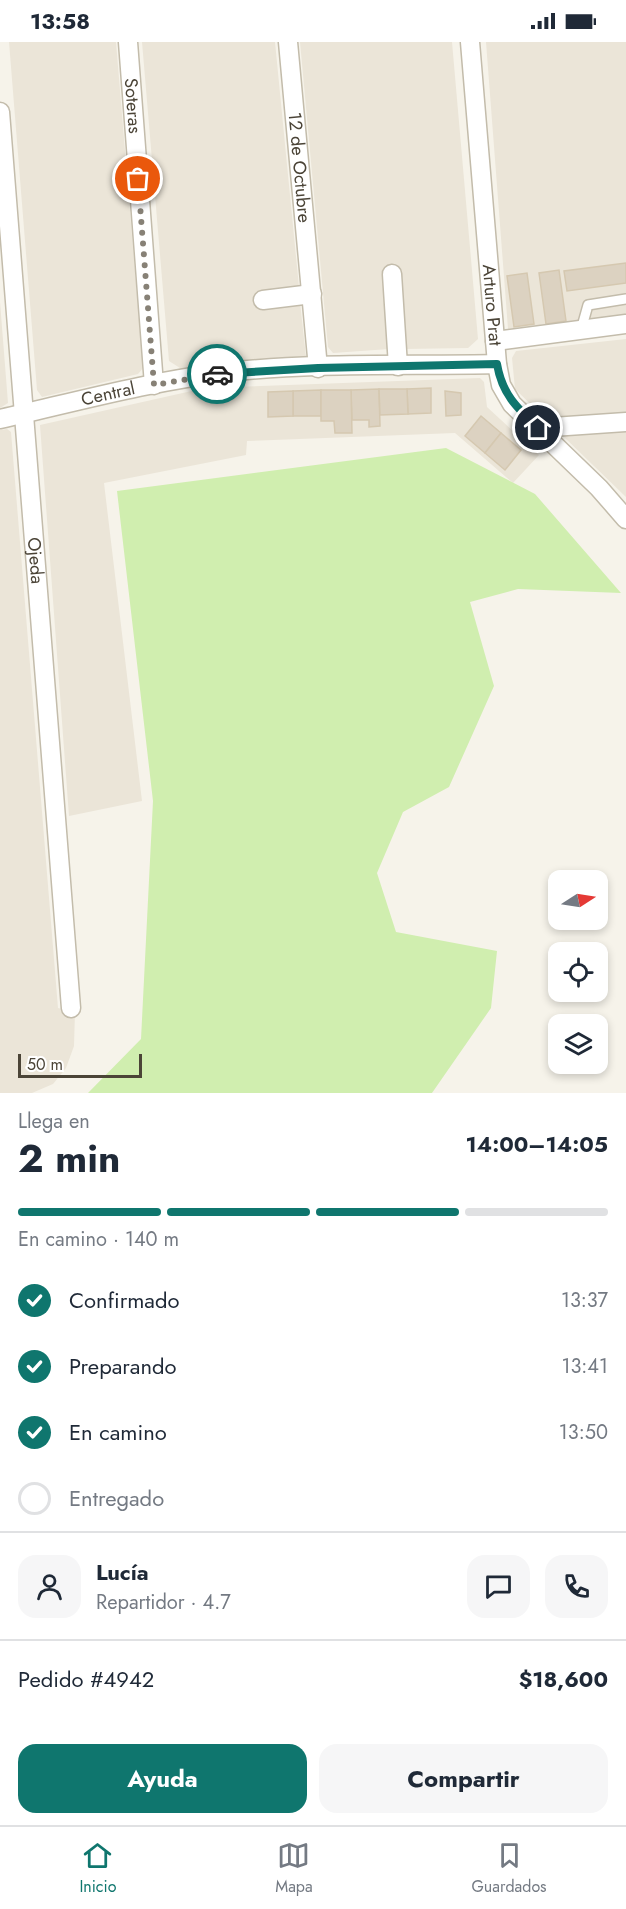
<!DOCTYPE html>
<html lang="es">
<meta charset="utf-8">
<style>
:root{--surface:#fff;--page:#f6f6f7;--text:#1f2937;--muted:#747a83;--line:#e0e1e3;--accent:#0f766e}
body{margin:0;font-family:Jost,sans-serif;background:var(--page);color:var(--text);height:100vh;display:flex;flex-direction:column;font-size:22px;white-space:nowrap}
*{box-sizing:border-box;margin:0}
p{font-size:20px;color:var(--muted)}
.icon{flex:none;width:33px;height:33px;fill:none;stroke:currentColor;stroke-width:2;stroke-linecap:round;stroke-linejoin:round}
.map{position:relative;height:1051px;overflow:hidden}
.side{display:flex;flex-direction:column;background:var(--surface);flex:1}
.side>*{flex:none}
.needle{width:39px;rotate:78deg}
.fabs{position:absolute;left:548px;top:828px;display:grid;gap:12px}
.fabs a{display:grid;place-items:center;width:60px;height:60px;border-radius:12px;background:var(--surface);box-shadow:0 3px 9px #0003;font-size:30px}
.scale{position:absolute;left:18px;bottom:15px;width:124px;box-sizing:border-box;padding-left:6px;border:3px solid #4b4437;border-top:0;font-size:16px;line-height:21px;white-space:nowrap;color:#4b4437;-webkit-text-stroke:4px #fff;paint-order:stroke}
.pin{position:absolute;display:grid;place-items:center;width:51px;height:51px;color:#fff;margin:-26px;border:3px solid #fff;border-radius:50%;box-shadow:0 2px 6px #0007}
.courier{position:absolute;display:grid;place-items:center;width:60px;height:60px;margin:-30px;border:4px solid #0f766e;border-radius:50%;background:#fff;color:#222;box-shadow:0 2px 8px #0007}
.overview em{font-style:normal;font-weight:700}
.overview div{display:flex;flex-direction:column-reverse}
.overview{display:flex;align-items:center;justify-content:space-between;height:102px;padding:0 18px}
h1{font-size:39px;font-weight:700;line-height:45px}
.bar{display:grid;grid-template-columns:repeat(4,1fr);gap:9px 6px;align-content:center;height:72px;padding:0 18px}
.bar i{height:8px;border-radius:4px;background:var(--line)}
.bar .selected{background:var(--accent)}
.bar p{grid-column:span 4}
.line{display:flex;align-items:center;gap:15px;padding:0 18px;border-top:2px solid var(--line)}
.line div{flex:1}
.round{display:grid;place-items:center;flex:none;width:63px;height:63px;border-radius:18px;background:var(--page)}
ol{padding:0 18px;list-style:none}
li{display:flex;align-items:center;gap:18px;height:66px}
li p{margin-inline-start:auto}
li .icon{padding:6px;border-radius:50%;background:var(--accent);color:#fff;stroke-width:4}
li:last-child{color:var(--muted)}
li i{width:33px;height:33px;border:3px solid var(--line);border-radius:50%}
.cta{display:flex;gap:12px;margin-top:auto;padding:12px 18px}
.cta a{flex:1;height:69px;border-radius:18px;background:var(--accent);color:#fff;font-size:24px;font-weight:700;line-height:69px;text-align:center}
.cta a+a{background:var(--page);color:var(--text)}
.status{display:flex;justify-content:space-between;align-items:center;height:42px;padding:0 30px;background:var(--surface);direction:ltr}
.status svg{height:16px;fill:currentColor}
.tabs{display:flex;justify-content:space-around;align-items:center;height:84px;border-top:2px solid var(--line);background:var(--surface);font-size:16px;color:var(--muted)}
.tabs a{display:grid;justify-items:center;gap:3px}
.tabs .selected{color:var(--accent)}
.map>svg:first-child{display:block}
</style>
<div class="status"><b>13:58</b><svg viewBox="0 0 49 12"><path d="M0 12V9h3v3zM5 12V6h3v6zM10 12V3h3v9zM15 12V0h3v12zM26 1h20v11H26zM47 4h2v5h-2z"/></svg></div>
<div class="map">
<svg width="626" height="1051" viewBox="0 0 626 1051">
<rect width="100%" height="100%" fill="#f6f3ea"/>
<g fill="#ebe5d8">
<polygon points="9,0 116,0 143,326 138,332 42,355 37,348"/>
<polygon points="142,0 275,0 299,245 258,251 300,260 306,315 180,326 169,319"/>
<polygon points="300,0 452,0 478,297 468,306 405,307 399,225 384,227 389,307 333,311 328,305"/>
<polygon points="486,0 626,0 626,272 508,287"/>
<polygon points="0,260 8,361 0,366"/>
<polygon points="626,297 626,374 548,379 515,347 512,316 516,309"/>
<polygon points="480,336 484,340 487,365 539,413 513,441 455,391 247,399 246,413 104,441 142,759 69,774 40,383 205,346"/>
<polygon points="7,387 11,390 58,966 75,970 74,1004 66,1026 53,1042 32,1051 0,1051 0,388"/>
<polygon points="626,387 626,455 564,395 566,391"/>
</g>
<polygon fill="#d0eeaf" points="446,406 535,452 621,551 518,547 470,560 494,644 449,745 403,770 377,831 396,890 497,909 491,966 432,1051 88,1051 141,997 153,759 117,449"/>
<g fill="#dcd2c1" stroke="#d5c8b0" stroke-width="1.5">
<polygon points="626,221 626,241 567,249 564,229"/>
<polygon points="559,228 566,279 546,282 539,231"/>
<polygon points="527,231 534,282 514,285 507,234"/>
<polygon points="431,346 431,371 408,372 407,347"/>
<polygon points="379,347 380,384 369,385 369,378 352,378 351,348"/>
<polygon points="379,347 407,347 408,372 380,373"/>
<polygon points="321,348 321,374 293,374 293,349"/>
<polygon points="321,348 351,348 352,391 335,391 334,379 321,379"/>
<polygon points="293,349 293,374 268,375 268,350"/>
<polygon points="445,349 461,351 461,373 446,374"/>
<polygon points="481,374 501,391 485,411 465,394"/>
<polygon points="501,391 521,408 505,428 485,411"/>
</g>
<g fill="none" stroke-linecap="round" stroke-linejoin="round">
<g stroke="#c3bcab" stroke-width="12">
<polyline id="service" points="581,288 588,263 626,257"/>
</g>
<g stroke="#c3bcab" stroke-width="21">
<g id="minor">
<path id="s1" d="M128 0 154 343"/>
<path id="s2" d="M288 0 318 326"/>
<path id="s3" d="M470 0 497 322 501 343 512 362 599 446 626 477"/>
<path id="s4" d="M0 70 71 966"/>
<polyline points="392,232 398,324"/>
<polyline points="263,258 312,252"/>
<polyline points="495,299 626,282"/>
<path id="s5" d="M0 377C75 360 151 339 228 330 316 320 408 324 497 322"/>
<polyline points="538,386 626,380"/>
</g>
</g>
<use href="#service" stroke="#fff" stroke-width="9"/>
<use href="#minor" stroke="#fff" stroke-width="18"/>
</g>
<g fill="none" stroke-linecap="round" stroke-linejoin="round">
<polyline stroke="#878176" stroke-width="6" stroke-dasharray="0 10.8" points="138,137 154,343 217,332"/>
<path stroke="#0f766e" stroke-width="8" d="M217 332 318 326 497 322C502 352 517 366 538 386"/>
</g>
<g text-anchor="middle" stroke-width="5" stroke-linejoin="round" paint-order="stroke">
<g font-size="18" fill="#4b4437" stroke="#fff">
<text dy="6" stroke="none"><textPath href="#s1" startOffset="64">Soteras</textPath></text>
<text dy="6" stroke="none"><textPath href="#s2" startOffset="126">12 de Octubre</textPath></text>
<text dy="6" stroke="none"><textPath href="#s3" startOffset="264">Arturo Prat</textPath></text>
<text dy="6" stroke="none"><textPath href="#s5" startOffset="111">Central</textPath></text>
<text dy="6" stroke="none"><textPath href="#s4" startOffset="450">Ojeda</textPath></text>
</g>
</g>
</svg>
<div class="fabs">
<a><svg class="needle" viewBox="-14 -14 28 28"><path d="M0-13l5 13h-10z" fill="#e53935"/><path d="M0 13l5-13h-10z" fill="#747a83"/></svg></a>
<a><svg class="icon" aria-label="locate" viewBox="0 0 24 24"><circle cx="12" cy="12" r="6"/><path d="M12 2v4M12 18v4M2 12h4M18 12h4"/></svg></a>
<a><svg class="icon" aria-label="layers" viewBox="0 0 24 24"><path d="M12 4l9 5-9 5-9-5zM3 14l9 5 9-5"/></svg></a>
</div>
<div class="scale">50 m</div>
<div class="pin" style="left:138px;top:137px;background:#ea580c"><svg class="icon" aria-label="bag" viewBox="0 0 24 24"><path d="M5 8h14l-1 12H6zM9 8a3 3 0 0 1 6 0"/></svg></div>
<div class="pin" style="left:538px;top:386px;background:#1f2937"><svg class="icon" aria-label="home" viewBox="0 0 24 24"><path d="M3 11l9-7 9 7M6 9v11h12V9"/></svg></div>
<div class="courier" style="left:217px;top:332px"><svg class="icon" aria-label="car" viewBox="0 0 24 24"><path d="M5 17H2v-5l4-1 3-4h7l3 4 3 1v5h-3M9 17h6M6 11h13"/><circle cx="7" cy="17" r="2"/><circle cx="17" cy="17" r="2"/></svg></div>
</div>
<section class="side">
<div class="overview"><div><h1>2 min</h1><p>Llega en</p></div><em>14:00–14:05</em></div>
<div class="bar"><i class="selected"></i><i class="selected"></i><i class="selected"></i><i></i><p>En camino · 140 m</p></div>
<ol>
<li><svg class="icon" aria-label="check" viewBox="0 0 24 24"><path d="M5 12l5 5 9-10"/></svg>Confirmado<p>13:37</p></li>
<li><svg class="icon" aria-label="check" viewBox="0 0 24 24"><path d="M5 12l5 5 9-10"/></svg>Preparando<p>13:41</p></li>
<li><svg class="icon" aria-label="check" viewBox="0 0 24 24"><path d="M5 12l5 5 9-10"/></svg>En camino<p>13:50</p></li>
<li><i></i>Entregado</li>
</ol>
<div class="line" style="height:108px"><a class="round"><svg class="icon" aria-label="person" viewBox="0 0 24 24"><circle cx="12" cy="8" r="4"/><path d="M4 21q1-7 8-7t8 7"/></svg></a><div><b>Lucía</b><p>Repartidor · 4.7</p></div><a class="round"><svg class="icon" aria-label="chat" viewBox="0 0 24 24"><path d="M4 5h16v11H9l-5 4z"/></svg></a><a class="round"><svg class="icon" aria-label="phone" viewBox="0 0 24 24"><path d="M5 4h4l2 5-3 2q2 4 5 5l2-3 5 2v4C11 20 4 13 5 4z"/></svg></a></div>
<div class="line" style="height:78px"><div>Pedido #4942</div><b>$18,600</b></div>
<div class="cta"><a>Ayuda</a><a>Compartir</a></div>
</section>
<nav class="tabs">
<a class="selected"><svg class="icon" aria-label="home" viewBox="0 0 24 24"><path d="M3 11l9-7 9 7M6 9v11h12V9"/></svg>Inicio</a>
<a><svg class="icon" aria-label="map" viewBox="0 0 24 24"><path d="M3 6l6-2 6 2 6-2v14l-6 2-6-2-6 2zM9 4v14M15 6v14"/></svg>Mapa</a>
<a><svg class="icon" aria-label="saved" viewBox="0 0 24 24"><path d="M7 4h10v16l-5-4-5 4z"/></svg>Guardados</a>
</nav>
